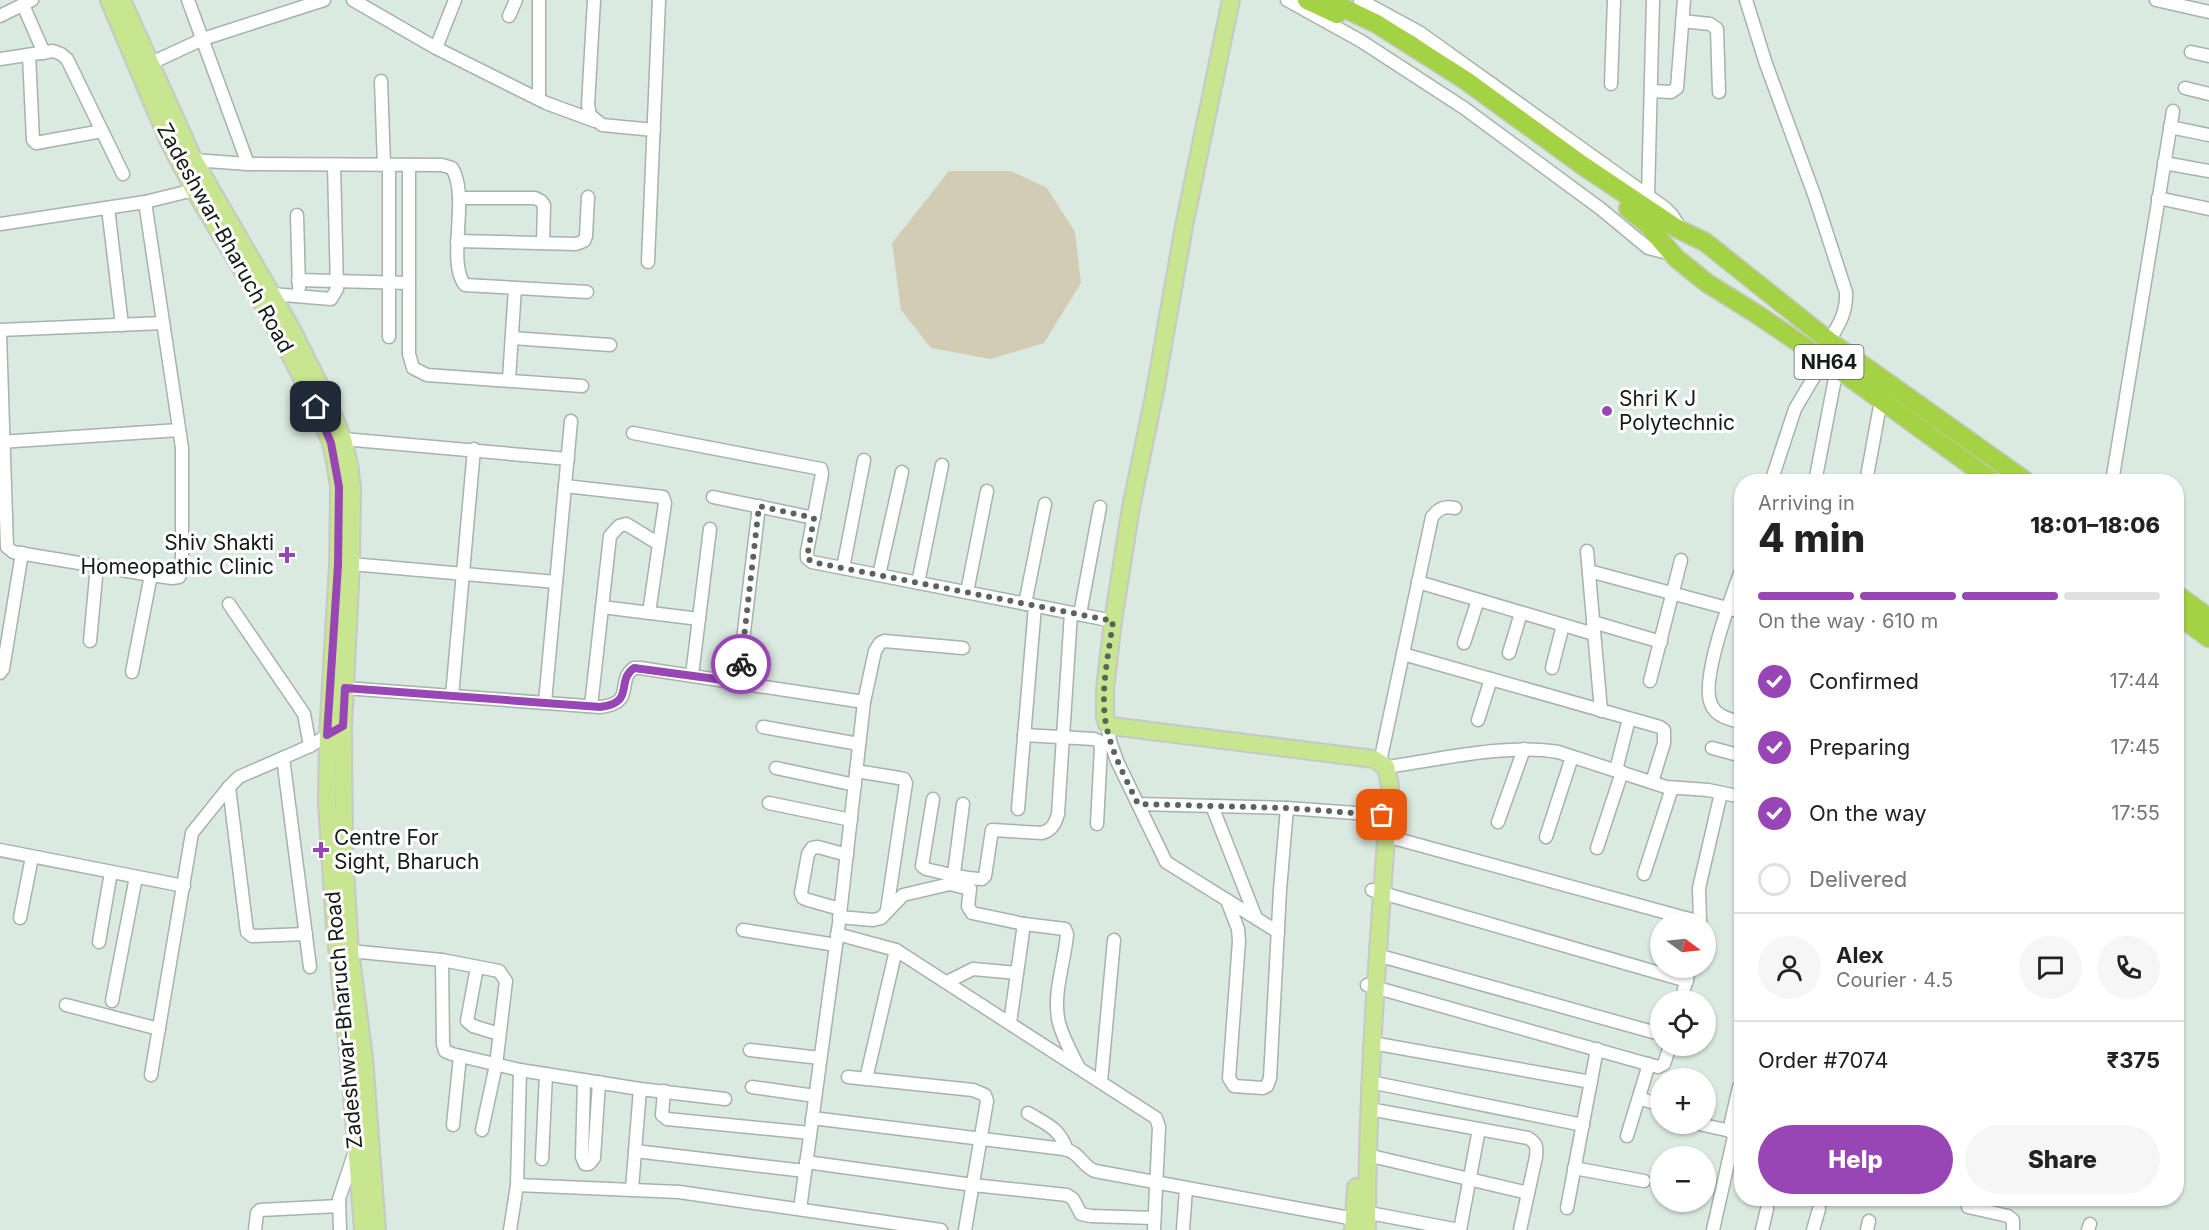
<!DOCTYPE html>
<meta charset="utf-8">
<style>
:root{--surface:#fff;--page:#f6f6f6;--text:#222;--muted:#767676;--line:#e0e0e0;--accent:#9846b6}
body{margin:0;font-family:Inter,sans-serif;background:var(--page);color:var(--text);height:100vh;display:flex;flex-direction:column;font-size:22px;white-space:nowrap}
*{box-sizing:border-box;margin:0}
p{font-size:20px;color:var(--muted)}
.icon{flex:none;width:33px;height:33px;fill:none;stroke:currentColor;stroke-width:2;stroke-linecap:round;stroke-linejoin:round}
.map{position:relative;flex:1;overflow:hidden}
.panel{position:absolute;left:1734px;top:474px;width:450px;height:732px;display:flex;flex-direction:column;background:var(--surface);border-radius:24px;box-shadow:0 2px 4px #0004}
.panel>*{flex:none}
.needle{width:39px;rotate:105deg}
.buttons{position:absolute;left:1650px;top:912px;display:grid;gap:12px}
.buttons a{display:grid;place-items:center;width:66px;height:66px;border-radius:50%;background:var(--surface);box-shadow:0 2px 4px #0004;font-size:30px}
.pin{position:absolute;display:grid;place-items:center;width:51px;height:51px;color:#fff;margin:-26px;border-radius:12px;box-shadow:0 3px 9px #0006}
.courier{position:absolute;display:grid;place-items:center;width:60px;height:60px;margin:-30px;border:4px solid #9846b6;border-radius:50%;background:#fff;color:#222;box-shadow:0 2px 8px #0007}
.summary em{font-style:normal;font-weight:800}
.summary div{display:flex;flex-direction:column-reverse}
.summary{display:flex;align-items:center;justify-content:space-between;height:102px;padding:0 24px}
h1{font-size:39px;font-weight:800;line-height:45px}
.bar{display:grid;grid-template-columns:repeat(4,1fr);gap:9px 6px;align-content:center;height:72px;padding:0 24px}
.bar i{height:8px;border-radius:4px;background:var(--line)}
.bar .active{background:var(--accent)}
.bar p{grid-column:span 4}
.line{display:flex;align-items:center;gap:15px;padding:0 24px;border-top:2px solid var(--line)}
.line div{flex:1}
.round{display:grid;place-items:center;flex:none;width:63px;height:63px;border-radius:32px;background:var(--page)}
ol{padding:0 24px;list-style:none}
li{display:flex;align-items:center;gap:18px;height:66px}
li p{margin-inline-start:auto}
li .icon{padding:6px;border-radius:50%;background:var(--accent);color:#fff;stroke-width:4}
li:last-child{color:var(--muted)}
li i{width:33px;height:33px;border:3px solid var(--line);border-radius:50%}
.button{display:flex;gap:12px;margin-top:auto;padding:12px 24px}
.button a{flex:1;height:69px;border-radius:36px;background:var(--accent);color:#fff;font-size:24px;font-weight:800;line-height:69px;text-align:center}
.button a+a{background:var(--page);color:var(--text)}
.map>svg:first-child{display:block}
</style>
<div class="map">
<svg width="2209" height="1230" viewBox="0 0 2209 1230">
<rect width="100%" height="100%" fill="#dbeae0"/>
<polygon fill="#d2ccb5" points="949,171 1011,171 1047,188 1075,232 1081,283 1044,343 991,359 931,348 901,310 892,243"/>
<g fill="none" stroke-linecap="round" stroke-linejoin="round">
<g stroke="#a5b3aa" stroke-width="15">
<g id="minor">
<polyline points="188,0 248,164"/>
<polyline points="353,0 436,48 546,103 595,121"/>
<polyline points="594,0 588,105 590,115 602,125 654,130"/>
<polyline points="1287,0 1361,41 1464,108 1601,209 1648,248 1672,254"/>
<polyline points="1360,0 1419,32 1665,208 1672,215 1680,228"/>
<path d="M1746 0 1766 64 1815 197 1846 292C1847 312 1839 325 1829 341"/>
<polyline points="2156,0 2209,12"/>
<polyline points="23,5 44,53"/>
<polyline points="0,16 32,0"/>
<polyline points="509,16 516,0"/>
<polyline points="1682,21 1710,24 1717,29 1719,92"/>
<polyline points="436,48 455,0"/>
<polyline points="2191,52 2209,56"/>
<polyline points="29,55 33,140 36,143 102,131"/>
<polyline points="0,59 53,51 61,54 67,59 123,174"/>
<polyline points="149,64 203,39 324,0"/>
<polyline points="381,81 384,165"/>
<polyline points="1611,84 1614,0"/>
<polyline points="2185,88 2209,94"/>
<polyline points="1652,91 1671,92 1677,88 1684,0"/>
<polyline points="539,99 539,0"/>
<polyline points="2170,127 2209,135"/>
<path d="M194 160 248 164 442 165 452 168C470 197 446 262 465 285L587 292"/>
<polyline points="2164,163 2209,171"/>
<polyline points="389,165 389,337"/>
<polyline points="409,165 409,354 413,368 427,375 582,386"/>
<polyline points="1648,196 1653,0"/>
<polyline points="459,198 535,198 541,201 544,205 543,243"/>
<polyline points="2158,198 2209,209"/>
<polyline points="108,208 122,325"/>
<polyline points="297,215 299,288"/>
<polyline points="0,224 145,202 202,188"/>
<polyline points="457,241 576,244 584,241 586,236 588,197"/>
<polyline points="648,262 659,0"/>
<polyline points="298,280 409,283"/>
<polyline points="272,294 331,299 337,289 334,165"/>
<polyline points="0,330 163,323"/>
<polyline points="0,334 7,547 13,552 151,575 172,578 179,577 182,571 182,448 145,202"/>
<polyline points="512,338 610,345"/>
<polyline points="509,379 515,288"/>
<polyline points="633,433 821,469 822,474 807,552 807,558 812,562 1113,621"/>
<polyline points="343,439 568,459"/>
<polyline points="0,442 179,430"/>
<polyline points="1771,482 1795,409 1828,353"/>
<polyline points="1815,482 1837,368"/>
<polyline points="1866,482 1881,400"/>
<polyline points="2112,482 2173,111"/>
<polyline points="565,486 663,497 665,503 649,613"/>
<polyline points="713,497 814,518"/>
<polyline points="1587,551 1601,711"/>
<polyline points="351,564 556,582"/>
<polyline points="843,568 864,460"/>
<path d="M1742 568C1732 595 1700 680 1711 704 1716 717 1730 719 1742 723"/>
<polyline points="1589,571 1742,612"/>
<polyline points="879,575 902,472"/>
<polyline points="1418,582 1594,634"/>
<polyline points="918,583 942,465"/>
<polyline points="967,592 987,491"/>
<polyline points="229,604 304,714 310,746"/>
<polyline points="1025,604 1045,504"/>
<polyline points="602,607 699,619"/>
<polyline points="1080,614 1100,507"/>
<polyline points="1593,622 1661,642"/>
<polyline points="90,641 97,566"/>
<polyline points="1464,643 1478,600"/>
<polyline points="1509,653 1521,613"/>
<polyline points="1403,654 1660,727 1664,730 1664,743 1652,782"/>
<polyline points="1552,668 1563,625"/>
<polyline points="132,672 151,575"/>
<polyline points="0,673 3,669 22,553"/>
<polyline points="692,675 710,529"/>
<polyline points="1650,681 1681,560"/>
<polyline points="738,682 759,506"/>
<path d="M345 688 600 707C637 703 615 681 634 668H640L864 702"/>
<polyline points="452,696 474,449"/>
<polyline points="545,702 571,421"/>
<polyline points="591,706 610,536 619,526 626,524 659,544"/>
<polyline points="1478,720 1491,679"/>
<polyline points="1107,724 1110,741 1117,761 1166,862 1278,932"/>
<polyline points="763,727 859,744"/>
<polyline points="1024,735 1094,739 1099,741 1101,747 1097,824"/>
<polyline points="1712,748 1742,756"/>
<polyline points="283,758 310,967"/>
<path d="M1380 762 1432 517C1439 508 1444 506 1455 508"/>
<path d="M1386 767C1438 760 1507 743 1558 752L1666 787 1708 790 1742 797"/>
<polyline points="776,768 855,785"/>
<polyline points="1616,770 1629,719"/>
<polyline points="856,771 899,778 904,779 906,783 887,910"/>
<polyline points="229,787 247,932 252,936 306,934"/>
<path d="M933 799 922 866 926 869C944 873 964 879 982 879L985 876 992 830 1042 833C1052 830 1055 824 1058 814L1071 613"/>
<polyline points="769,803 851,820"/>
<polyline points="1138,804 1287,808 1382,815"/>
<polyline points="1212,806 1256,918"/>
<polyline points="1018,809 1035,606"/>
<polyline points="1498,822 1524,749"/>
<polyline points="1386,836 1700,922"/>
<polyline points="1546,837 1572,757"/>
<polyline points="1597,848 1622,772"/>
<polyline points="0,850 184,886"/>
<polyline points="1644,874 1672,788"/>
<path d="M950 884 970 889 968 906 972 913 1024 924 1065 929 1067 934C1065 962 1052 994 1059 1023 1063 1038 1071 1052 1078 1066"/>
<polyline points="1372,890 1687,981"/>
<polyline points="1227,900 1238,929 1239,941 1229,1078 1234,1086 1263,1088 1267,1086 1270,1078 1280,890 1287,808"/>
<polyline points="840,909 808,900 803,898 801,893 808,854 812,848 818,847 847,855"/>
<polyline points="839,917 873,920 881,918 903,895 950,884 953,881 963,804"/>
<polyline points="20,918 32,857"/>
<polyline points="1700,922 1699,888 1721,793"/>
<polyline points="743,930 836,945"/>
<polyline points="837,934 896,950 1156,1118 1159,1127 1154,1230"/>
<polyline points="99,942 111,872"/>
<polyline points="350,951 442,960 499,971 506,981 496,1065 482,1130"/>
<polyline points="1377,955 1660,1034"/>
<polyline points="442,960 443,1044 445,1051 452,1054 520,1070 640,1089 725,1099"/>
<polyline points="477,967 467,1021 473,1026 499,1034"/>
<polyline points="947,982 973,969 1017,973"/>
<polyline points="1367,985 1658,1067 1664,1064 1670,1046"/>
<polyline points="1681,1000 1690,968"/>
<polyline points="112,1001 136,877"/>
<polyline points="66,1005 159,1029"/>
<polyline points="1010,1023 1024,924"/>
<polyline points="1372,1043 1591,1082"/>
<polyline points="750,1050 820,1058"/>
<polyline points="151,1075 192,833 229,787 239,777 310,746 334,731"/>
<polyline points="848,1077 973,1090 985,1095 987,1101 965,1230"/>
<polyline points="866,1079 896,950"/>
<polyline points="584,1080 582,1157 585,1164 589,1164 594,1158 599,1082"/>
<polyline points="1101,1082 1114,940"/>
<polyline points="1370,1082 1583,1125"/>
<polyline points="752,1087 815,1096"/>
<polyline points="664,1091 662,1115 667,1119 810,1133"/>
<polyline points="1639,1098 1660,1105"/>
<path d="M1369 1109 1528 1138C1537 1143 1537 1147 1536 1157L1520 1230"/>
<path d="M1028 1113C1048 1125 1059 1128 1067 1150"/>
<path d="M812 1118 1064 1149C1081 1153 1081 1165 1095 1171L1355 1219"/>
<polyline points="1699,1124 1735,1132"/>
<polyline points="453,1125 460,1056"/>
<polyline points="1729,1131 1739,1087"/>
<polyline points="1627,1136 1649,1064"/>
<polyline points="635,1151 805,1171"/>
<polyline points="1367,1155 1528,1193"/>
<polyline points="542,1159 546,1074"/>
<polyline points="806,1162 973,1185 1067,1195 1073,1199 1081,1214 1091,1216 1154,1218"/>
<polyline points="1574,1168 1644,1181"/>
<polyline points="517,1185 679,1192 941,1230"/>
<polyline points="632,1189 640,1089"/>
<polyline points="1968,1207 2008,1216 2013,1220 2013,1230"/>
<polyline points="1567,1208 1597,1049"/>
<polyline points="800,1209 839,923 864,702 875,651 880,643 884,641 963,648"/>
<polyline points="1359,1211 1459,1230"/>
<polyline points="255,1230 257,1213 260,1210 339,1206"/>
<polyline points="340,1230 339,1199 355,1151"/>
<polyline points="510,1230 517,1185 520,1070"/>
<polyline points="1183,1230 1186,1189"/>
<polyline points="1460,1230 1479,1129"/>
<polyline points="1713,1230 1735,1132"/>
<polyline points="1762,1230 1767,1209"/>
<polyline points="1813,1230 1819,1209"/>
<polyline points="1867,1230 1869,1221"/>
<polyline points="2088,1230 2090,1224"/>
</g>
</g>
<g stroke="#c7c8c8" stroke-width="20">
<g id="major">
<polyline points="109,0 169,142 194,190 262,303 295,364 316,407 331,443 335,462 339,487 338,565 328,735 327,803 335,928 349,1058 363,1230"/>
<polyline points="122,0 194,160 290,326 327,400 343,439 349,464 352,488 351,564 343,726 344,855 350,951 364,1058 377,1230"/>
<path d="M1231 0 1184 226 1155 391 1131 507 1113 621 1105 689V717L1107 724 1111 726 1374 759 1386 767 1390 786C1379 934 1367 1082 1367 1230"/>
<polyline points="1353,1230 1356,1187"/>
</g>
</g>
<g stroke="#c7c8c8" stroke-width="21">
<g id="highway">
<polyline points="1307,0 1337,14"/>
<polyline points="1327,0 1377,24 1465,80 1582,165 1655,214 1676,228 1705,242 1829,341 2027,482"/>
<polyline points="1628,209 1646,223 1676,258 1707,283 1758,315 1848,376 1994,482"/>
<polyline points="2176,594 2209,618"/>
<polyline points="2176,614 2209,638"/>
</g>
</g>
<use href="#minor" stroke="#fff" stroke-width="12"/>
<use href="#major" stroke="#c8e58f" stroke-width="16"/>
<use href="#highway" stroke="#a3d344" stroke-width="18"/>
</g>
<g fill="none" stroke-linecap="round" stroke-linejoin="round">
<path stroke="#5b635e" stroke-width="6" stroke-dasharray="0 10.8" d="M741 664 759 506 814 518 807 558 812 562 1113 621C1109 652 1101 686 1105 718 1109 748 1125 777 1138 804L1287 808 1382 815"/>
<path stroke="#9846b6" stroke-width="8" d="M316 407 331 443 339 487 338 565 327 735 343 726 345 688 600 707C636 703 615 681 634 668L738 682 741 664"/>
</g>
<g fill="#9846b6" stroke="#fff" stroke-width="2">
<circle cx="1607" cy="411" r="6"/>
<path d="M284 546h6v6h6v6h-6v6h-6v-6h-6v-6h6z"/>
<path d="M318 841h6v6h6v6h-6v6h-6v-6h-6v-6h6z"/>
</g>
<g text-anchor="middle" stroke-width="6" stroke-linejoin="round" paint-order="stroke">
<rect fill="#fff" stroke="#5c5f5d" stroke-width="1.5" x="1794.5" y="345" width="69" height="34" rx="4.5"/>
<g font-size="20" font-weight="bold" fill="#161b18">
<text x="1829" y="369">NH64</text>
</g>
<g font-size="21" fill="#161b18" stroke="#fff">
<text transform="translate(225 238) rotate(61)" y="7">Zadeshwar-Bharuch Road</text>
<text transform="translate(344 1020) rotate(-95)" y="7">Zadeshwar-Bharuch Road</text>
</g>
<g font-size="21" fill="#161b18" stroke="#fff" text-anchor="start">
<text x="1619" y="406">Shri K J<tspan x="1619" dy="24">Polytechnic</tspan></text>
<text x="274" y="550" text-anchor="end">Shiv Shakti<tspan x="274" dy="24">Homeopathic Clinic</tspan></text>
<text x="334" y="845">Centre For<tspan x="334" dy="24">Sight, Bharuch</tspan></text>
</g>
</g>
</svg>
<div class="buttons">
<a><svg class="needle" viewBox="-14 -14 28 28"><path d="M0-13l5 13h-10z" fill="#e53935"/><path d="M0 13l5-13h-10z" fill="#767676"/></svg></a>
<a><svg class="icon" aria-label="locate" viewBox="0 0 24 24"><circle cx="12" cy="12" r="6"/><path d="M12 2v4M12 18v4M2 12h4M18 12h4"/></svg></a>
<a>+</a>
<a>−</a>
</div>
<div class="pin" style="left:1382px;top:815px;background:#ea580c"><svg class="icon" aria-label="bag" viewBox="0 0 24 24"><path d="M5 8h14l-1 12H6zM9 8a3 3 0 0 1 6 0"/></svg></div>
<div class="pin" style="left:316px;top:407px;background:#1f2937"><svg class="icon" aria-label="home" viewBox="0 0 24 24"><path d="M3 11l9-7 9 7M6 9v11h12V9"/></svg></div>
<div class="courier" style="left:741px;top:664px"><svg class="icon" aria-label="bike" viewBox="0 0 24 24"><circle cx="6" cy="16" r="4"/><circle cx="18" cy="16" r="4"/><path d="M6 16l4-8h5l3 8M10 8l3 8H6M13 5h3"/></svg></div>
<section class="panel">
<div class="summary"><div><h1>4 min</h1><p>Arriving in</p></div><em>18:01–18:06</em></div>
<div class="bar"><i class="active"></i><i class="active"></i><i class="active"></i><i></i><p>On the way · 610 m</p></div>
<ol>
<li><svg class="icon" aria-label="check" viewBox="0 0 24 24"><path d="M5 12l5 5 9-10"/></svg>Confirmed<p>17:44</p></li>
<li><svg class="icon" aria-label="check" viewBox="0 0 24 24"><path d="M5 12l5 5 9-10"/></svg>Preparing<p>17:45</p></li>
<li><svg class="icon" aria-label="check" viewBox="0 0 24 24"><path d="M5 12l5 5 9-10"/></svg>On the way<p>17:55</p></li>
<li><i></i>Delivered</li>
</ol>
<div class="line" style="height:108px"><a class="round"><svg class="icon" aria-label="person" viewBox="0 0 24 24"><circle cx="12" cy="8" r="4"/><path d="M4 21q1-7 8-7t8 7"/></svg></a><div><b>Alex</b><p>Courier · 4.5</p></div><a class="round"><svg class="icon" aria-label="chat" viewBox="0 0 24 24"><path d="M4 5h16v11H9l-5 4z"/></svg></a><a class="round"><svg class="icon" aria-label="phone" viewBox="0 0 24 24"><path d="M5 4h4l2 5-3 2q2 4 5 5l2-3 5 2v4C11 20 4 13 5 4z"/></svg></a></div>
<div class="line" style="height:78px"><div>Order #7074</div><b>₹375</b></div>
<div class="button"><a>Help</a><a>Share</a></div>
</section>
</div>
